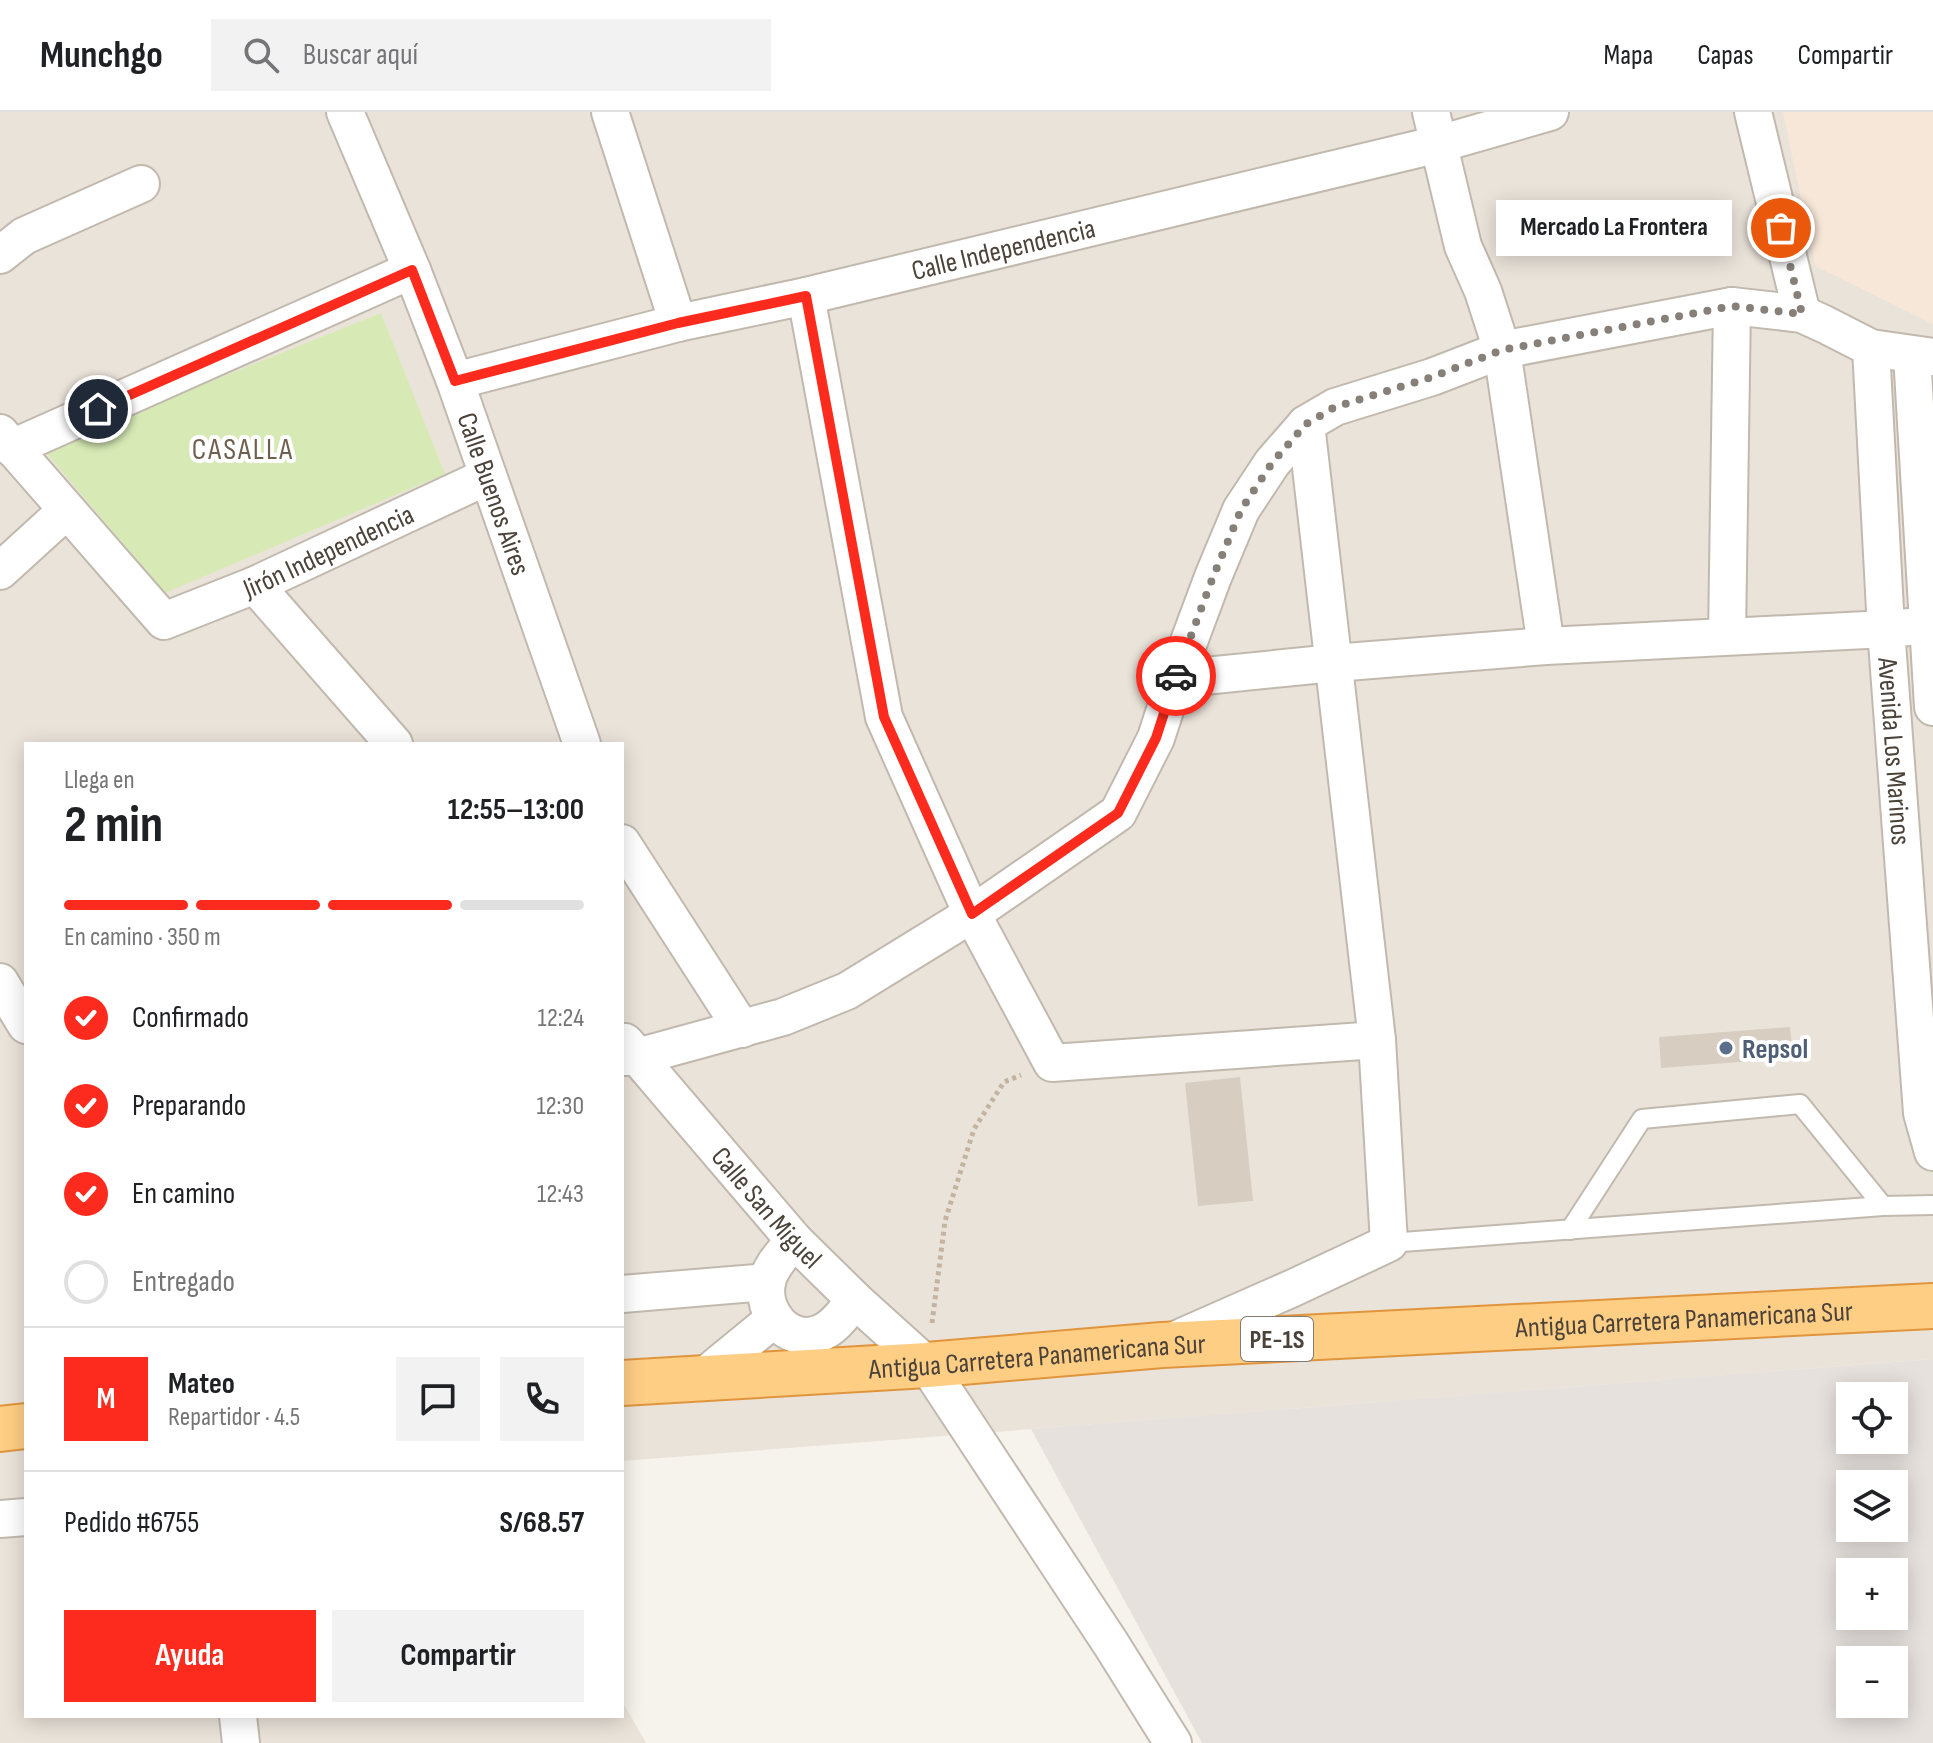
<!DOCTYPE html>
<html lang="es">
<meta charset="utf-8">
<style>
:root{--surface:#fff;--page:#f2f2f2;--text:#202124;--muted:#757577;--line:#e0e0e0;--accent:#fc2b1d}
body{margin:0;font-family:"Sofia Sans Condensed",sans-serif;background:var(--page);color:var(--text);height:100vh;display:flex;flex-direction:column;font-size:30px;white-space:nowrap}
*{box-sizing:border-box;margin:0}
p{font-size:26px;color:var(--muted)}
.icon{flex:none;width:44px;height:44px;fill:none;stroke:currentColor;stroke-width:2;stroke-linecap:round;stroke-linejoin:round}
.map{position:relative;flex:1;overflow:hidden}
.drawer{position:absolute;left:24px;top:630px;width:600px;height:976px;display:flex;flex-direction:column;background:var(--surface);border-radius:0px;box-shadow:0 4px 20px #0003}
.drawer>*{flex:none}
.controls{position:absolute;left:1836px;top:1270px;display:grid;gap:16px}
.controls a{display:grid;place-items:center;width:72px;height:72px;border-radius:0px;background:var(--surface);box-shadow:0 4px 20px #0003;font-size:40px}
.pin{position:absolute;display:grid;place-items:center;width:68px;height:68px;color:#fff;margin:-34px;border:4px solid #fff;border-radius:50%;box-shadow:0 2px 8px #0007}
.courier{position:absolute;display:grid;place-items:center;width:80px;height:80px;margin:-40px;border:6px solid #fc2b1d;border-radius:50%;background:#fff;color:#222;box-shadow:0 2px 10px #0007}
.bubble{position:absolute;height:56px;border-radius:0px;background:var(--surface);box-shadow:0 4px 20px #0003;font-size:26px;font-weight:700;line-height:56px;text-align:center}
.overview em{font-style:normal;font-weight:700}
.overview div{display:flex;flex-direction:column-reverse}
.overview{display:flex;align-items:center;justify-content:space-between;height:136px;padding:0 40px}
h1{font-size:52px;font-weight:700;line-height:60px}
.bar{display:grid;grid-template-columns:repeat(4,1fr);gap:12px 8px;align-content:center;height:96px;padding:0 40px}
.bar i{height:10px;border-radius:6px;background:var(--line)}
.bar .selected{background:var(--accent)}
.bar p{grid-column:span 4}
.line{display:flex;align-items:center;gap:20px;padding:0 40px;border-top:2px solid var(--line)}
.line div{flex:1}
.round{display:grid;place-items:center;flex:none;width:84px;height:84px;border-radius:0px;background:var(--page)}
ol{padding:0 40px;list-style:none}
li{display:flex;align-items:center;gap:24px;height:88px}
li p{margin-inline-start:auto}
li .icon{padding:8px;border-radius:50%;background:var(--accent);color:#fff;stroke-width:4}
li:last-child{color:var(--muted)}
li i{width:44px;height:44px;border:4px solid var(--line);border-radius:50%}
.button{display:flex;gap:16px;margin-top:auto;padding:16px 40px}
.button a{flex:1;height:92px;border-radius:0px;background:var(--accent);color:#fff;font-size:32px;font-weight:700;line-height:92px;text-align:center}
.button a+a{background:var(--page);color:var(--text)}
header{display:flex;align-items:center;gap:48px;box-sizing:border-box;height:112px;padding:0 40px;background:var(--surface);border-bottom:2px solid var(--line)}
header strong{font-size:38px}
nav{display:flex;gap:44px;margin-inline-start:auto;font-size:28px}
.search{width:560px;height:72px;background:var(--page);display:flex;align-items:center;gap:20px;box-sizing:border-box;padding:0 28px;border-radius:0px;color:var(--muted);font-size:30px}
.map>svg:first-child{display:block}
</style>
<header>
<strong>Munchgo</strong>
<div class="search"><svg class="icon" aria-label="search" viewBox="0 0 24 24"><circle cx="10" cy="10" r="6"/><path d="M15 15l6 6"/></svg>Buscar aquí</div>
<nav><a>Mapa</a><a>Capas</a><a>Compartir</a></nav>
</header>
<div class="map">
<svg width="1933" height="1631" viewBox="0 0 1933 1631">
<rect width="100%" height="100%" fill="#f6f2ec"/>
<polygon fill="#eae3da" points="0,0 1933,0 1933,1247 622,1349 622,632 26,632 26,1604 622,1604 622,1589 646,1631 0,1631"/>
<polygon fill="#f7e7d8" points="1783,0 1933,0 1933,212 1815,154"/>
<path fill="#e6e1dd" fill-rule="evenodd" d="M1933 1247V1631H1202L1031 1317ZM1850 1284H1894V1328H1850ZM1850 1372H1894V1416H1850ZM1850 1460H1894V1504H1850ZM1850 1548H1894V1592H1850Z"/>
<polygon fill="#d7eab5" points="381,201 445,362 165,481 43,337"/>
<g fill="#d8cdc1">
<polygon points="1790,915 1793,946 1661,956 1659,925"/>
<polygon points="1240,965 1253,1089 1198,1094 1185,971"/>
</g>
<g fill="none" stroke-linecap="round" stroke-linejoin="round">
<g stroke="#c2b9ae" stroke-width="22">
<g id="service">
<polyline points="1570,1118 1642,1007 1800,992 1883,1094"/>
<polyline points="1389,1131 1883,1094 1933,1093"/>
</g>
</g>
<g stroke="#c2b9ae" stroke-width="40">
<g id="minor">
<path id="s1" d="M345 0 412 158 455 269 582 632"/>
<polyline points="610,0 678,211"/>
<polyline points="1431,0 1463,134 1483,179 1502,238 1546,534"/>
<polyline points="1753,0 1802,202"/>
<polyline points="0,143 24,124 141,72"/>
<polyline points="806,184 884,605 972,802 1052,951 1377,928"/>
<path id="s2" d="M1871 236 1886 517 1922 1001 1933 1040"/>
<polyline points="1912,243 1933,595"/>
<path id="s3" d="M455 269 678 211 806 184 1439 32 1550 0"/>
<path id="s4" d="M0 321 164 509 255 473 488 364"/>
<polyline points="12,336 412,158"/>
<polyline points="0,459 67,398"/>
<polyline points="255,473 394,632"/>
<polyline points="1727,524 1732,194"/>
<polyline points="1175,567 1334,551 1546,534 1886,517 1933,513"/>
<polyline points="622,731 742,917"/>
<polyline points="0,870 26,913"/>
<path id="s5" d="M625 930 794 1128 855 1188 927 1253 1111 1532 1173 1631"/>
<polyline points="622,945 637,945 783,905 847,879 972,802 1118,701 1156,626 1175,567 1213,465 1241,398 1272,351 1306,312 1335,295 1432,265 1502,238 1732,194 1802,202 1824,212 1871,236 1933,245"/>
<path d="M794 1128C785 1140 770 1154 767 1170 761 1200 787 1232 818 1222 834 1217 845 1200 855 1188"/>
<polyline points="622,1182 767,1170"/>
<polyline points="1175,1228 1293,1176 1389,1131 1377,928 1306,312"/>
<polyline points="702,1266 774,1207"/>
<polyline points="0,1407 26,1405"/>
<polyline points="238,1604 241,1631"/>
</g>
</g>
<g stroke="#e0953c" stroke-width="48">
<g id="trunk">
<path id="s6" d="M622 1271 927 1253 1162 1233 1933 1194"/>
<polyline points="0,1317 26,1314"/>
</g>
</g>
<polyline stroke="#c4b49f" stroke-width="5" stroke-dasharray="4 4" stroke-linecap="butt" points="932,1211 945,1109 974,1017 1004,970 1021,963"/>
<use href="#service" stroke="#fff" stroke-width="18"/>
<use href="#minor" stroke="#fff" stroke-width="36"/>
<use href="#trunk" stroke="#ffce85" stroke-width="44"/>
</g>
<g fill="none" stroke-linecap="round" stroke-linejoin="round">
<polyline stroke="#878078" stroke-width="8" stroke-dasharray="0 14.4" points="1176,564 1213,465 1241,398 1272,351 1306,312 1335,295 1432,265 1502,238 1732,194 1802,202 1781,116"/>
<polyline stroke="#fc2b1d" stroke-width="10" points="98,297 412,158 455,269 678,211 806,184 884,605 972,802 1118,701 1156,626 1176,564"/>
</g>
<circle fill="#5c6f8a" stroke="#fff" stroke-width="3" cx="1726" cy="936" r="8"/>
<g text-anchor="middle" stroke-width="8" stroke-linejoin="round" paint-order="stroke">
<rect fill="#fff" stroke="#817b74" stroke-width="2" x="1241" y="1205" width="72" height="44" rx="6"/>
<g font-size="26" font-weight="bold" fill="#4b4239">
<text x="1277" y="1236">PE-1S</text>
</g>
<g font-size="28" fill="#4b4239" stroke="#fff">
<text dy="10" stroke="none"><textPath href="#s3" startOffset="564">Calle Independencia</textPath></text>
<text dy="10" stroke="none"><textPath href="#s1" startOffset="410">Calle Buenos Aires</textPath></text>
<text dy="10" stroke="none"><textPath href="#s4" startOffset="428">Jirón Independencia</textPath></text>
<text dy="10" stroke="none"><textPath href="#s2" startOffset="404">Avenida Los Marinos</textPath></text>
<text dy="10" stroke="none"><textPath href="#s5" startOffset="218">Calle San Miguel</textPath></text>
<text dy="10" stroke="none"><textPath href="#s6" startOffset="1064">Antigua Carretera Panamericana Sur</textPath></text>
<text dy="10" stroke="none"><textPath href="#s6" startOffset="416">Antigua Carretera Panamericana Sur</textPath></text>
</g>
<g font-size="28" font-weight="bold" fill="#4e5e75" stroke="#fff" text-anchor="start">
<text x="1742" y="946">Repsol</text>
</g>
<g font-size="30" letter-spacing="2" fill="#6e5f50" stroke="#fff">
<text x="243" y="347">CASALLA</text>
</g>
</g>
</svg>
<div class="controls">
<a><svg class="icon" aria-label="locate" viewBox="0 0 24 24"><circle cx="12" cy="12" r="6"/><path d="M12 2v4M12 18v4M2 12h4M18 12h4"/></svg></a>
<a><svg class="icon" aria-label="layers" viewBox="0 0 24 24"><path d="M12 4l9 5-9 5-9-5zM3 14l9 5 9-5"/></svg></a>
<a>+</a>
<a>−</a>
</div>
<div class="pin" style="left:1781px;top:116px;background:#ea580c"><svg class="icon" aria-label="bag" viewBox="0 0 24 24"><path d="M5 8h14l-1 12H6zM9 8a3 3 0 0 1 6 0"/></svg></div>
<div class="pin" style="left:98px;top:297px;background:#1f2937"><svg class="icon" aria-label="home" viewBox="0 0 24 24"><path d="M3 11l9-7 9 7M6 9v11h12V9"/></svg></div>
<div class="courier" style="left:1176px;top:564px"><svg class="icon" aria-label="car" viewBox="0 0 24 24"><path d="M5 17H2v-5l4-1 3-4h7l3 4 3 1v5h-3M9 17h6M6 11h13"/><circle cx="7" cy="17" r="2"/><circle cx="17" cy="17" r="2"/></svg></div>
<div class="bubble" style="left:1496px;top:88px;width:236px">Mercado La Frontera</div>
<section class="drawer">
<div class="overview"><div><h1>2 min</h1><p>Llega en</p></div><em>12:55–13:00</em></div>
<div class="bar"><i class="selected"></i><i class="selected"></i><i class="selected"></i><i></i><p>En camino · 350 m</p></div>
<ol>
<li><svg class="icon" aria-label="check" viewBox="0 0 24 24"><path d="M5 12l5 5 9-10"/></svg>Confirmado<p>12:24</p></li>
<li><svg class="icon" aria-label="check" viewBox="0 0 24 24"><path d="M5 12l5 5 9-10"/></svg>Preparando<p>12:30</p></li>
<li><svg class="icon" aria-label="check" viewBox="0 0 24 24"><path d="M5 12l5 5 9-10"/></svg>En camino<p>12:43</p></li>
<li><i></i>Entregado</li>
</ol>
<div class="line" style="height:144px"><b class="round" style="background:var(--accent);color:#fff">M</b><div><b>Mateo</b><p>Repartidor · 4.5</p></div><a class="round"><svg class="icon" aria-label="chat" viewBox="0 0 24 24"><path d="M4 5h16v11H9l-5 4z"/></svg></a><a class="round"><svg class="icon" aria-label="phone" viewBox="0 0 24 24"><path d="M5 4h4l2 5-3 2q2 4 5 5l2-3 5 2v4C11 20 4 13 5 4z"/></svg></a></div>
<div class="line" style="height:104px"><div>Pedido #6755</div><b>S/68.57</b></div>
<div class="button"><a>Ayuda</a><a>Compartir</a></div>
</section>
</div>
